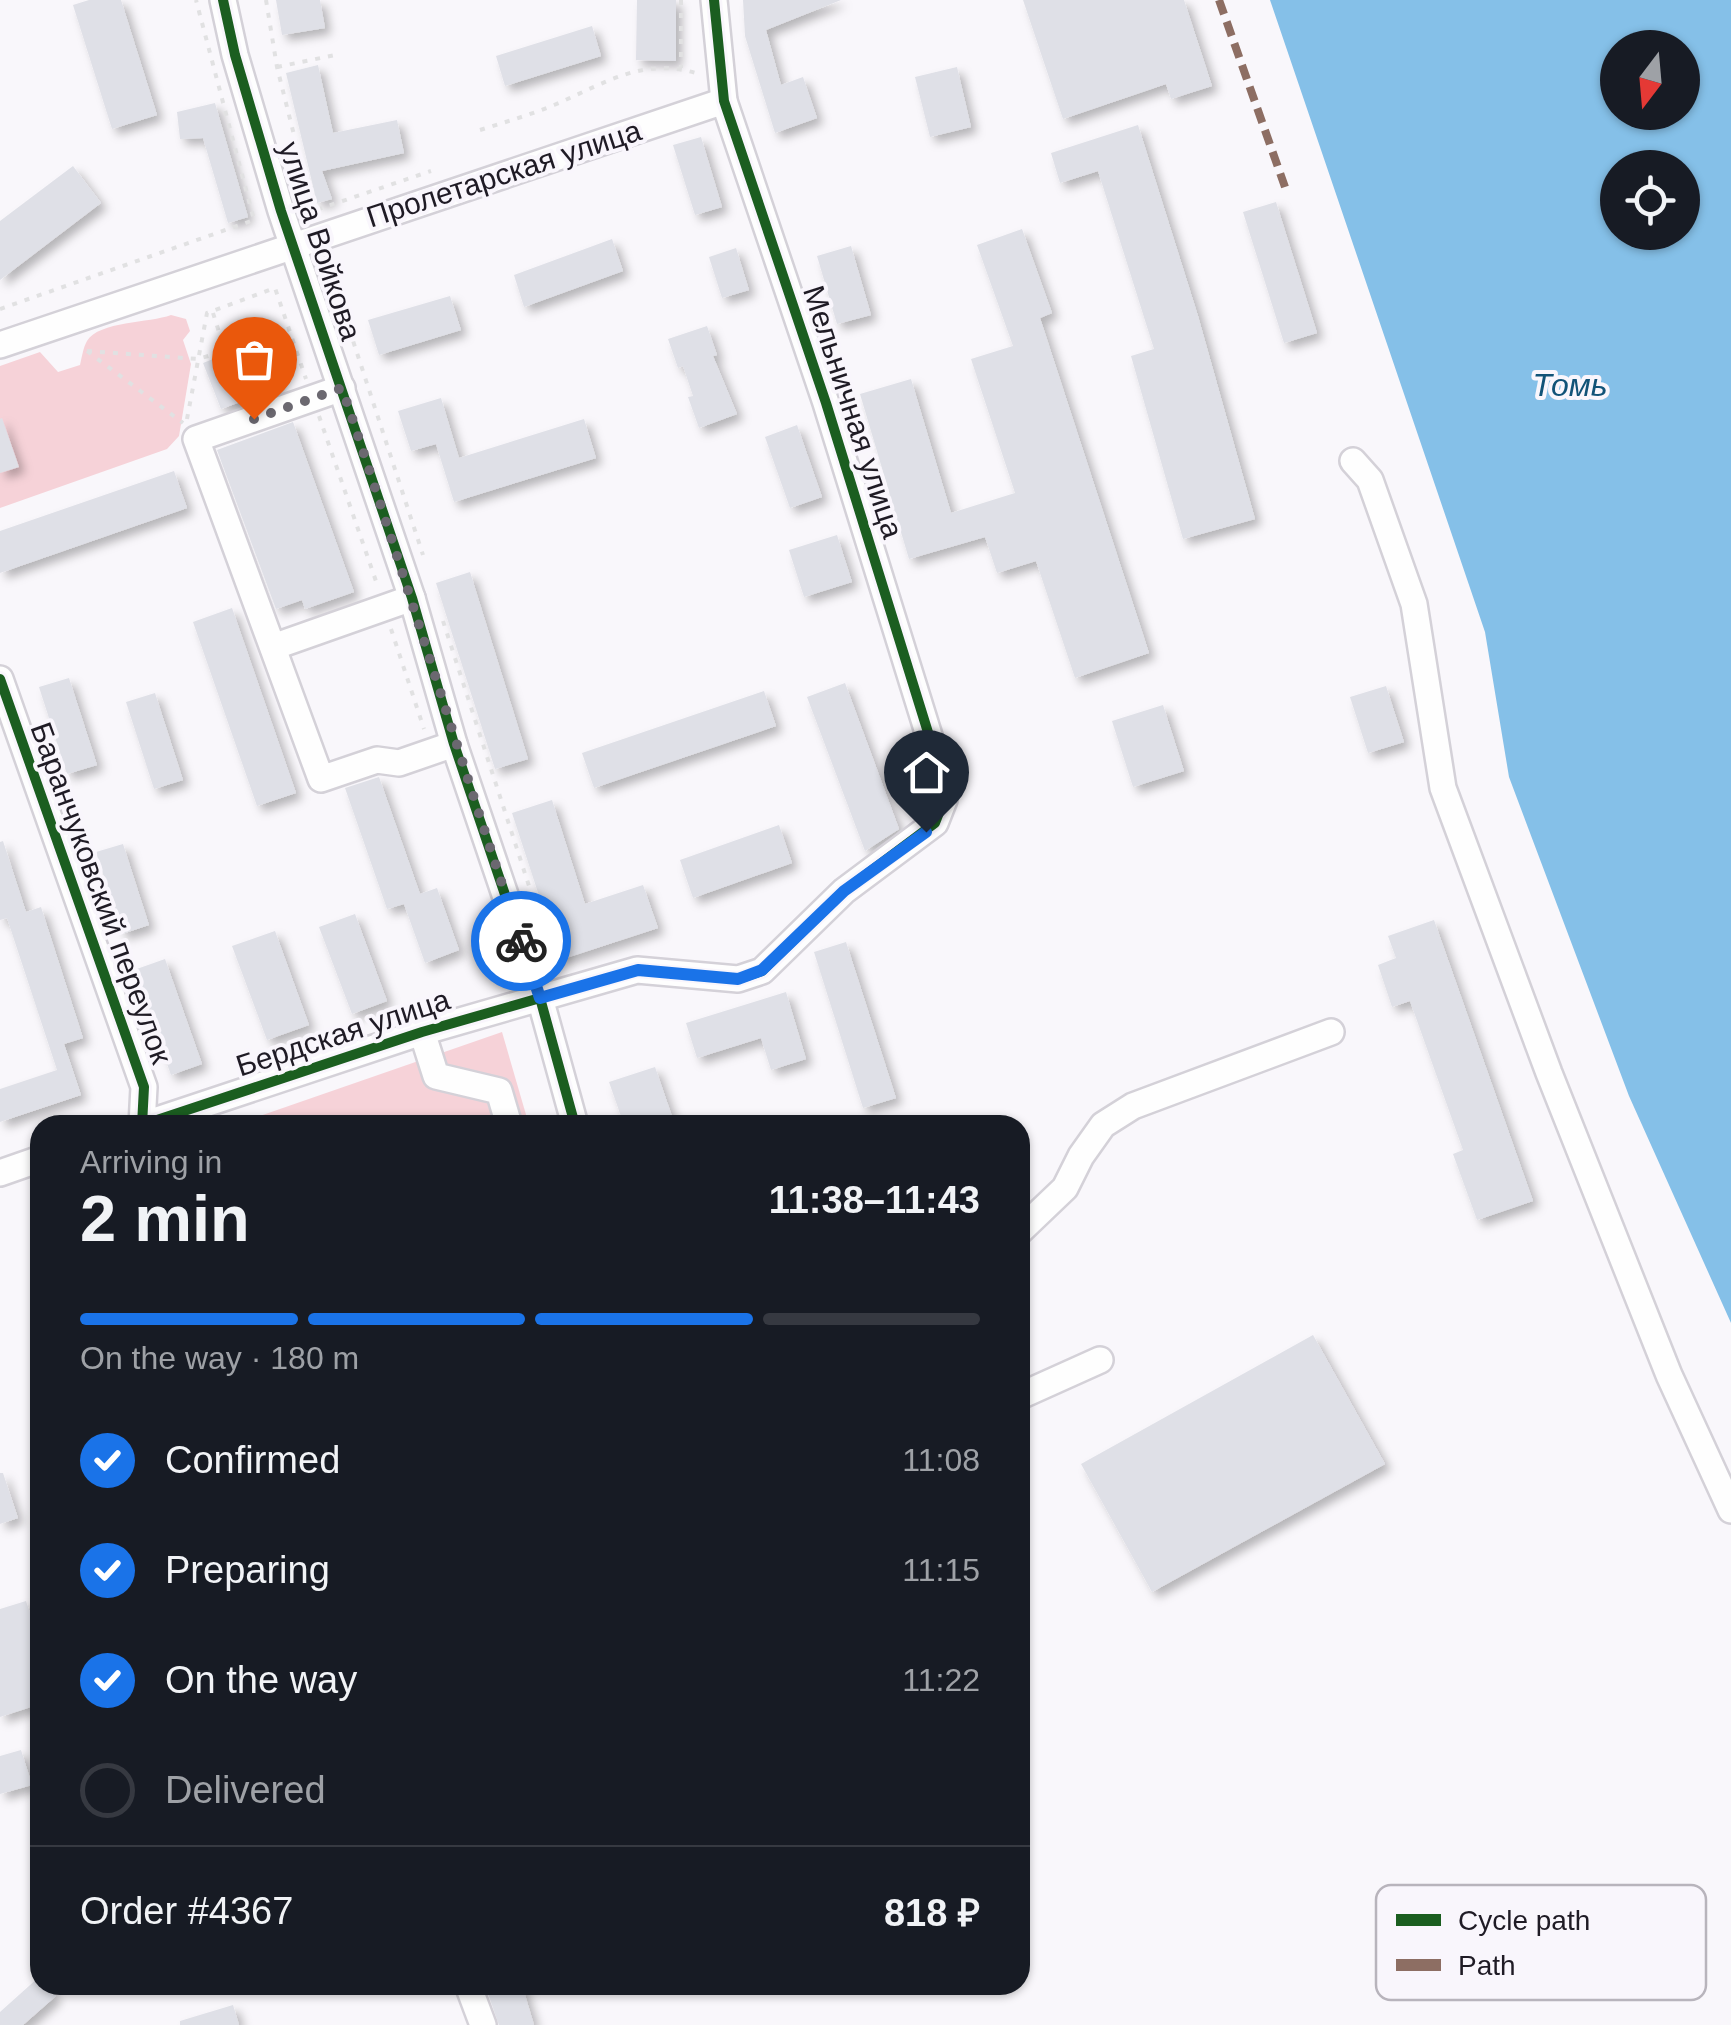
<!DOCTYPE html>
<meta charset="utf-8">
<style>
:root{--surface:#171b24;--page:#20242c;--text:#f1f3f6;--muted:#9ea1a6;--line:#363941;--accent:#1a73e8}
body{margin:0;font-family:Helvetica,sans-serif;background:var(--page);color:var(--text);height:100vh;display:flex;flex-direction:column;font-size:38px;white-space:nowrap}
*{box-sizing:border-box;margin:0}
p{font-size:32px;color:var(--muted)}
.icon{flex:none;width:55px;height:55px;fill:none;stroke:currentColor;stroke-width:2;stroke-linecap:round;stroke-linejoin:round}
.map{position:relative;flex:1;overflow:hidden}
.sheet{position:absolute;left:30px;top:1115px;width:1000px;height:880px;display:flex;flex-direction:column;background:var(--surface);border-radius:30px;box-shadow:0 2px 8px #0004}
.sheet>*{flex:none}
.needle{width:65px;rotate:196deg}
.buttons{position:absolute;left:1600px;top:30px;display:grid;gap:20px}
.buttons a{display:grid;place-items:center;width:100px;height:100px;border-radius:50%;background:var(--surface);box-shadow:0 2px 8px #0004;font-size:50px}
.pin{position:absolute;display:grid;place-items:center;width:85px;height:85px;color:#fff;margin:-102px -42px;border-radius:50% 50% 50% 0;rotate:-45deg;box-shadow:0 0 10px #0007}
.pin .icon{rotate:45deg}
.courier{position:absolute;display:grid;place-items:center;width:100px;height:100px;margin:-50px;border:8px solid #1a73e8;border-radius:50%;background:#fff;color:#222;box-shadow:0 2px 12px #0007}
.summary em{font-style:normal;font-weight:700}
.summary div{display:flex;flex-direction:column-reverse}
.summary{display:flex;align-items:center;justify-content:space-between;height:170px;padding:0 50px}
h1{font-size:65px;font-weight:700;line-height:75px}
.bar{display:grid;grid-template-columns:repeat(4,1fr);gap:15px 10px;align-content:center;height:120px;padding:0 50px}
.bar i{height:12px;border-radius:8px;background:var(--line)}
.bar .current{background:var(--accent)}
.bar p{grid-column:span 4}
.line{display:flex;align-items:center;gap:25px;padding:0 50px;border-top:2px solid var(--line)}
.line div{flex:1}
ol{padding:0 50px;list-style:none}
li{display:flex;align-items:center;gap:30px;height:110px}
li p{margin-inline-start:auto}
li .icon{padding:10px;border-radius:50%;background:var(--accent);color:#fff;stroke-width:4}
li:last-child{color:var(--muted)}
li i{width:55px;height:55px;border:5px solid var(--line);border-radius:50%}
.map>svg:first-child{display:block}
</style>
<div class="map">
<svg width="1731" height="2025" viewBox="0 0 1731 2025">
<defs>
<filter id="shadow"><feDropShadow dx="6" dy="6" stdDeviation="5" flood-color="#0004"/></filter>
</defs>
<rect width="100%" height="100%" fill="#f9f7fb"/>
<g fill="#f6d2d8">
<path d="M171 315 186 319 190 331 183 340 191 364 179 436 167 449 0 508V366L40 352 58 372 80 365C82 357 83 348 87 341 99 321 150 323 171 315Z"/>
<polygon points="502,1032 529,1125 234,1125"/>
</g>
<path fill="#85c0e8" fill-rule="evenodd" d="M1270 0H1731V1323L1629 1096 1509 777 1485 632ZM1618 48H1682V112H1618ZM1618 168H1682V232H1618Z"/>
<g fill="#dfe0e7" filter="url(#shadow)">
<polygon points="89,0 121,0 157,115 112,129 73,5"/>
<polygon points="276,0 320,0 325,28 282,35"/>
<polygon points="637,0 676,0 676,61 636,60"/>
<polygon points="743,0 841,0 766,30 781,85 803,77 817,118 775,133 745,36"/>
<polygon points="1023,0 1184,0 1212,86 1171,99 1166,84 1063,119"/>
<polygon points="592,26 601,56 505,86 496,56"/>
<polygon points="318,65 333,133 397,120 404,153 322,171 332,199 317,203 286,73"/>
<polygon points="957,67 971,127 930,137 915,77"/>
<polygon points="215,103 248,217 228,223 203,138 180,139 177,112"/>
<polygon points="1138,125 1198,316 1255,519 1183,539 1131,356 1154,349 1098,171 1060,183 1051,153"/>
<polygon points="701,137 722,207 695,215 673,145"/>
<polygon points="73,166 101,203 0,280 0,221"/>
<polygon points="1276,202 1317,333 1284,343 1243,212"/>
<polygon points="1022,229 1052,313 1040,318 1149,653 1075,678 1036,561 997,573 985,537 909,559 860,394 911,379 951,513 1015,493 971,359 1013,346 977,245"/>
<polygon points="612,239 623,271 524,307 514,275"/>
<polygon points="851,246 871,315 837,324 817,256"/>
<polygon points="736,248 749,290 722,298 709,257"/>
<polygon points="450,296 461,330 379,355 368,320"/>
<polygon points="707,326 717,355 713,356 737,414 699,428 688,397 693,396 683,366 678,368 668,339"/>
<polygon points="265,353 278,388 221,409 203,363 226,354 231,366"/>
<polygon points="441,398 459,458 584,419 596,458 454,502 436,444 411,451 398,411"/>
<polygon points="2,418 19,467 0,473 0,419"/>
<polygon points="293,422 354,592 305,609 302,600 276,609 217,450"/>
<polygon points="797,425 822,497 790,508 765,437"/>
<polygon points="174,471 187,508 0,573 0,531"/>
<polygon points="837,535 852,582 804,597 789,550"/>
<polygon points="470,572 528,759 495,769 436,583"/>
<polygon points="232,608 296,793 257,806 193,622"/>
<polygon points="69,678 97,765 67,774 39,687"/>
<polygon points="845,683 899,829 865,851 807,697"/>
<polygon points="1386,686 1404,742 1368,753 1350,697"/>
<polygon points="764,691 776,726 594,788 582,753"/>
<polygon points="155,693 183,780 154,789 126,702"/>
<polygon points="1163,705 1184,771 1133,787 1112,721"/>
<polygon points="379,777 420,894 437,888 459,950 425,963 404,904 387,909 345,788"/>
<polygon points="552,800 585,904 643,885 658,928 560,960 512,813"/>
<polygon points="779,825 792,863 693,898 680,860"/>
<polygon points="3,841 26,912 41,907 83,1038 64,1044 81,1095 0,1122 0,1089 57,1070 7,918 0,920 0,842"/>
<polygon points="123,844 149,925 122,934 96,852"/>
<polygon points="355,914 387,1001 352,1014 319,927"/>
<polygon points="1434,920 1533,1201 1477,1220 1453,1154 1463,1150 1410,1001 1392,1007 1378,965 1396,958 1388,936"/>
<polygon points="275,931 309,1025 267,1040 232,946"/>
<polygon points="846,942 896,1098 863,1108 814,952"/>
<polygon points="165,959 202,1064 171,1075 134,970"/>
<polygon points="786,992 806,1059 771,1070 761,1038 697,1058 686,1023"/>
<polygon points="655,1067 675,1125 624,1125 609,1082"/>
<polygon points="1313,1335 1385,1464 1152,1592 1081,1464"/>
<polygon points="0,1473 3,1473 18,1518 0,1524"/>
<polygon points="26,1601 40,1644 40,1704 0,1717 0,1609"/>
<polygon points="21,1750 32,1785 0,1794 0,1756"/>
<polygon points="39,1977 40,1985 46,1985 56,1996 23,2025 0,2025 0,2012"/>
<polygon points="485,1985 522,1985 534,2025 499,2025"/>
<polygon points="233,2005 239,2025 180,2025 180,2021"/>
</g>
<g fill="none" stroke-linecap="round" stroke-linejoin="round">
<g stroke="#d4d1d8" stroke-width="30">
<g id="minor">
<polyline points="223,0 235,55 281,211 412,598 454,744 540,998 575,1125"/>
<polyline points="0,345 724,101"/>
<polyline points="342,388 196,439 321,779 377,760 399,763 454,744"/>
<polyline points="1353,461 1370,480 1414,604 1443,788 1549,1073 1669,1375 1731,1510"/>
<polyline points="273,647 412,598"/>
<polyline points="0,679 144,1087 142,1125 422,1032 637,970 738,979 762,971 844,891 935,823 944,800 944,784 826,403 724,101 714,0"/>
<polyline points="422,1032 436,1076 499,1091 509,1125"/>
<polyline points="0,1173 40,1159"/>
<polyline points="1020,1231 1065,1188 1081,1156 1103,1125 1133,1106 1331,1032"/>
<polyline points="1020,1396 1100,1360"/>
<polyline points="468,1985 483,2025"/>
</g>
</g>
<g stroke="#e1e1e2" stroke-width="4" stroke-dasharray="5 8" stroke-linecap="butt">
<polyline points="266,0 277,67 313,211 431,171"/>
<polyline points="681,0 681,68"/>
<polyline points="277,67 335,55"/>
<path d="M480 130C505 122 530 115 554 105 606 83 644 55 702 75"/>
<polyline points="325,255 423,555"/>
<polyline points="0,309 254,220 196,0"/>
<polyline points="213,313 225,351"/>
<polyline points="87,351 183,423"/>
<polyline points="87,351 198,359 288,333"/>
<polyline points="319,416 378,587"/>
<polyline points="187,419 207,313 275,288 306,379"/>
<polyline points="443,621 556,969"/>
<polyline points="391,629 424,729"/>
</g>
<use href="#minor" stroke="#fefefe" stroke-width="25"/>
<polyline stroke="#8d6e63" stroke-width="8" stroke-dasharray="15 8" stroke-linecap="butt" points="1219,0 1285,187"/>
<g stroke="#f9f6fc" stroke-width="16">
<g id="cycleway">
<polyline points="223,0 235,55 281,211 412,598 454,744 540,998 575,1125"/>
<polyline points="0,679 144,1087 142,1125 422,1032 637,970 738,979 762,971 844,891 935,823 944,800 944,784 826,403 724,101 714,0"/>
</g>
</g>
<use href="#cycleway" stroke="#1b5e20" stroke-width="10"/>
</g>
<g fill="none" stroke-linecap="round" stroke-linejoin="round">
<path stroke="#6b6870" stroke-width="10" stroke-dasharray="0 18" d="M254 419 342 388C404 572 459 757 521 941"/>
<polyline stroke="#1a73e8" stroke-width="12" points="521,941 540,998 638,970 738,979 762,970 844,891 926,832"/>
</g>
<g text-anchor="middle" stroke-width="8" stroke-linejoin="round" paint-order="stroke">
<g font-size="30" fill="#1f1b25" stroke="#f9f6fc">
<text transform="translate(504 174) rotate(-18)" y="10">Пролетарская улица</text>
<text transform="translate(320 241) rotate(72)" y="10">улица Войкова</text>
<text transform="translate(853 412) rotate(72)" y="10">Мельничная улица</text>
<text transform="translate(101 893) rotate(70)" y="10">Баранчуковский переулок</text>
<text transform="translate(343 1033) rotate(-18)" y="10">Бердская улица</text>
</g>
<g font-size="32" font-style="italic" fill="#115378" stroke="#f9f6fc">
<text x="1570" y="396">Томь</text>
</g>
</g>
<rect x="1376" y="1885" width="330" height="115" rx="15" fill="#f9f6fc" stroke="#b8b4bc" stroke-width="2.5"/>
<rect x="1396" y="1914" width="45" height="12" fill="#1b5e20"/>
<rect x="1396" y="1959" width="45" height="12" fill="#8d6e63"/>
<g font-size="28" fill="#1f1b25">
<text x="1458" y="1930">Cycle path</text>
<text x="1458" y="1975">Path</text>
</g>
</svg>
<div class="buttons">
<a><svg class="needle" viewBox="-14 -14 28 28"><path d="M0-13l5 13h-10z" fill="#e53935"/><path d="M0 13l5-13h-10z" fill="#9ea1a6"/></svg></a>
<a><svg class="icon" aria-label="locate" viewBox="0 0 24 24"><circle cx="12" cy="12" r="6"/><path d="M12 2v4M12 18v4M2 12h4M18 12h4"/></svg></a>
</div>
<div class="pin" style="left:254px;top:419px;background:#ea580c"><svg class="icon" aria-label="bag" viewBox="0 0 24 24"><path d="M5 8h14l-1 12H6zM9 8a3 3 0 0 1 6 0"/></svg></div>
<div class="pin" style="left:926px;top:832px;background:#1f2937"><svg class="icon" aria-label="home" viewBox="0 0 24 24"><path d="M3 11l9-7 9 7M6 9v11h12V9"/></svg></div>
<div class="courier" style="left:521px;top:941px"><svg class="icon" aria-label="bike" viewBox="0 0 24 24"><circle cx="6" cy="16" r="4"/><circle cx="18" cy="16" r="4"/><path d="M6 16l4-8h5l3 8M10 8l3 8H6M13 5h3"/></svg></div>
<section class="sheet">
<div class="summary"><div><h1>2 min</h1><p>Arriving in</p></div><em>11:38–11:43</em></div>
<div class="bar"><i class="current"></i><i class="current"></i><i class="current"></i><i></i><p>On the way · 180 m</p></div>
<ol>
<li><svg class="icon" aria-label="check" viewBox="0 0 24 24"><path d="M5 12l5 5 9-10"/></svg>Confirmed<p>11:08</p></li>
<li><svg class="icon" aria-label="check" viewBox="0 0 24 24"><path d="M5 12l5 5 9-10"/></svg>Preparing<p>11:15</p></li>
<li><svg class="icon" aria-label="check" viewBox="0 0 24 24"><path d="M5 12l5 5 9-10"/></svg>On the way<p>11:22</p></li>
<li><i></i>Delivered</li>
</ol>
<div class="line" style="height:130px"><div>Order #4367</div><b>818 ₽</b></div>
</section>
</div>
